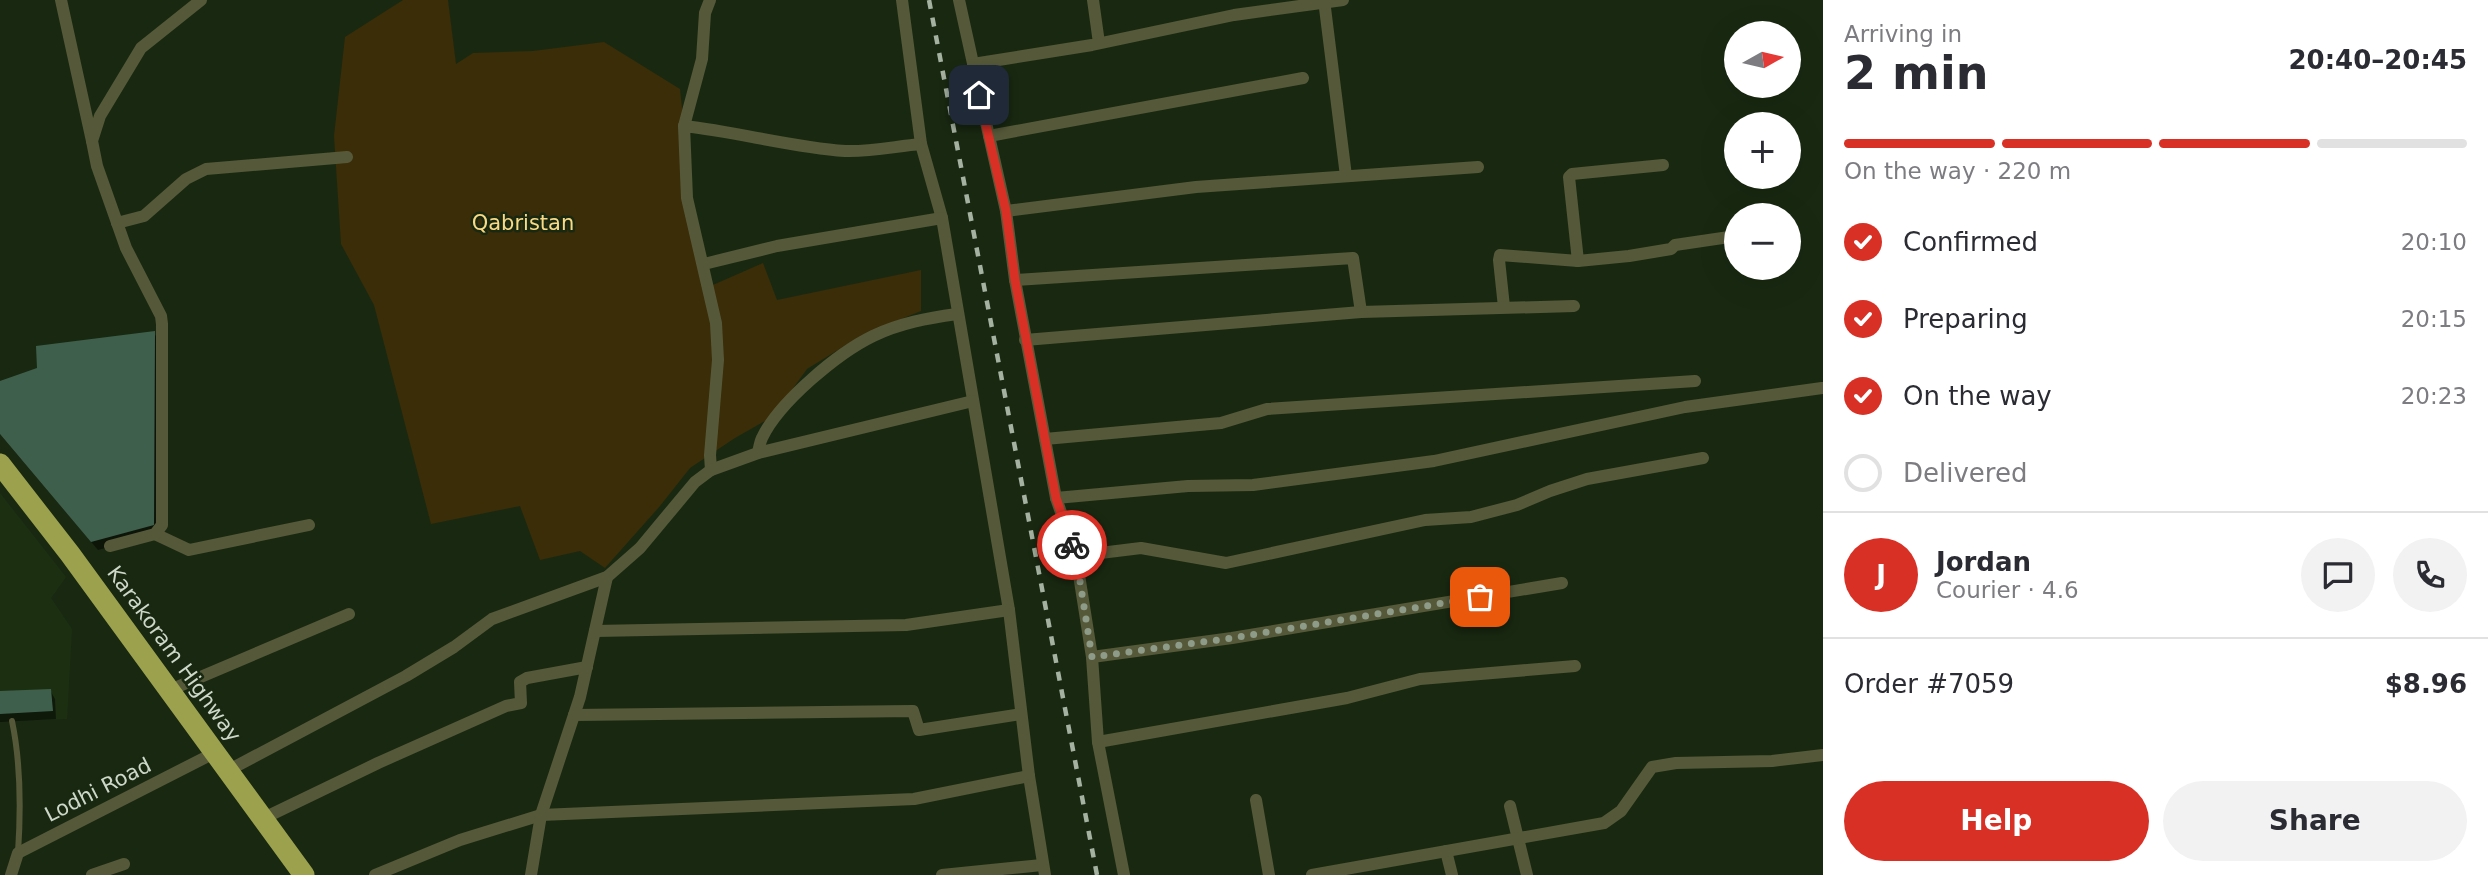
<!DOCTYPE html>
<meta charset="utf-8">
<style>
:root{--surface:#fff;--page:#f2f2f3;--text:#2b2b33;--muted:#7c7c81;--line:#e1e1e2;--accent:#d93025}
body{margin:0;font-family:"DejaVu Sans",sans-serif;background:var(--page);color:var(--text);height:100vh;display:flex;flex-direction:column;font-size:26px;white-space:nowrap}
*{box-sizing:border-box;margin:0}
p{font-size:23px;color:var(--muted)}
.icon{flex:none;width:38px;height:38px;fill:none;stroke:currentColor;stroke-width:2;stroke-linecap:round;stroke-linejoin:round}
.map{position:relative;flex:1;overflow:hidden}
.details{display:flex;flex-direction:column;background:var(--surface);width:665px}
.details>*{flex:none}
.needle{width:46px;rotate:82deg}
.tools{position:absolute;left:1724px;top:21px;display:grid;gap:14px}
.tools a{display:grid;place-items:center;width:77px;height:77px;border-radius:50%;background:var(--surface);box-shadow:0 7px 28px #0002;font-size:35px}
.pin{position:absolute;display:grid;place-items:center;width:60px;height:60px;color:#fff;margin:-30px;border-radius:14px;box-shadow:0 4px 10px #0006}
.courier{position:absolute;display:grid;place-items:center;width:70px;height:70px;margin:-35px;border:5px solid #d93025;border-radius:50%;background:#fff;color:#222;box-shadow:0 2px 9px #0007}
.overview em{font-style:normal;font-weight:700}
.overview div{display:flex;flex-direction:column-reverse}
.overview{display:flex;align-items:center;justify-content:space-between;height:119px;padding:0 21px}
h1{font-size:46px;font-weight:700;line-height:52px}
.bar{display:grid;grid-template-columns:repeat(4,1fr);gap:10px 7px;align-content:center;height:84px;padding:0 21px}
.bar i{height:9px;border-radius:5px;background:var(--line)}
.bar .selected{background:var(--accent)}
.bar p{grid-column:span 4}
.line{display:flex;align-items:center;gap:18px;padding:0 21px;border-top:2px solid var(--line)}
.line div{flex:1}
.round{display:grid;place-items:center;flex:none;width:74px;height:74px;border-radius:37px;background:var(--page)}
ol{padding:0 21px;list-style:none}
li{display:flex;align-items:center;gap:21px;height:77px}
li p{margin-inline-start:auto}
li .icon{padding:7px;border-radius:50%;background:var(--accent);color:#fff;stroke-width:4}
li:last-child{color:var(--muted)}
li i{width:38px;height:38px;border:4px solid var(--line);border-radius:50%}
.cta{display:flex;gap:14px;margin-top:auto;padding:14px 21px}
.cta a{flex:1;height:80px;border-radius:42px;background:var(--accent);color:#fff;font-size:28px;font-weight:700;line-height:80px;text-align:center}
.cta a+a{background:var(--page);color:var(--text)}
main{display:flex;flex:1;min-height:0}
.map>svg:first-child{display:block}
</style>
<main>
<div class="map">
<svg width="1823" height="875" viewBox="0 0 1823 875">
<rect width="100%" height="100%" fill="#192911"/>
<polygon fill="#1c3011" points="0,493 66,577 51,598 72,629 67,719 0,721"/>
<polygon fill="#3a2d08" points="403,0 448,0 456,64 473,53 533,51 604,42 680,89 689,174 706,288 763,263 777,300 921,270 921,311 864,334 807,369 772,417 735,438 690,468 660,506 605,568 580,551 540,560 520,506 431,524 374,305 341,244 334,136 345,37"/>
<g fill="#0007">
<polygon points="154,333 159,341 158,534 98,550 0,434 0,383"/>
<polygon points="50,690 55,699 56,719 0,722 0,693"/>
</g>
<g fill="#3f5f4d">
<polygon points="155,331 154,525 91,542 0,434 0,381 37,368 36,346"/>
<polygon points="51,689 53,711 0,714 0,691"/>
</g>
<g fill="none" stroke-linecap="round" stroke-linejoin="round">
<path stroke="#565939" stroke-width="6" d="M12 721C21 764 21 809 18 853"/>
<g stroke="#565939" stroke-width="12">
<polyline points="61,0 92,141"/>
<polyline points="902,0 921,144 942,218 1009,610 1029,776 1045,875"/>
<polyline points="959,0 989,136"/>
<polyline points="1093,0 1099,43"/>
<polyline points="1324,0 1346,176"/>
<polyline points="973,64 1092,45 1234,15 1343,0"/>
<polyline points="684,126 702,59 705,13 710,0"/>
<polyline points="1006,211 1196,187 1478,167"/>
<polyline points="117,223 144,216 186,179 206,169 347,157"/>
<polyline points="1578,261 1629,256 1671,249 1675,245 1736,236"/>
<polyline points="704,264 777,246 942,218"/>
<polyline points="1015,280 1353,258 1361,312"/>
<polyline points="1504,307 1499,260 1500,255 1578,261 1569,177 1572,174 1663,165"/>
<polyline points="1025,340 1361,312 1574,306"/>
<polyline points="1045,439 1221,423 1267,409 1695,381"/>
<path d="M758 453C759 448 760 442 762 438 779 402 838 353 873 336 900 323 928 318 957 314"/>
<path d="M711 470 710 455 718 360 716 323 687 198 684 126C738 132 791 147 845 151 870 152 897 146 921 144"/>
<polyline points="1056,498 1188,486 1253,485 1434,461 1685,407 1822,388"/>
<polyline points="155,534 189,550 309,525"/>
<polyline points="110,546 155,534 162,525 162,324 161,316 126,248 97,166 92,141 100,116 141,48 201,0"/>
<polyline points="1076,556 1141,548 1226,563 1425,520 1471,517 1517,505 1550,491 1587,479 1703,458"/>
<polyline points="595,631 906,625 1009,610"/>
<polyline points="1092,657 1232,638 1562,583"/>
<polyline points="170,690 349,614"/>
<polyline points="574,715 913,711 919,730 1021,714"/>
<polyline points="1098,742 1347,698 1420,679 1575,666"/>
<polyline points="229,770 406,676 454,647 492,619 607,577 640,548 695,482 711,470 758,453 973,401"/>
<polyline points="1256,800 1269,875"/>
<polyline points="1510,806 1527,875"/>
<polyline points="264,818 378,763 506,706 521,703 520,682 527,678 587,667"/>
<polyline points="1446,851 1452,875"/>
<polyline points="11,875 18,853 216,752"/>
<polyline points="92,875 124,864"/>
<polyline points="375,875 460,840 541,815 914,799 1029,776"/>
<polyline points="531,875 541,815 580,697 607,577"/>
<polyline points="942,875 1042,865"/>
<polyline points="1124,875 1098,742 1092,657 1076,556 1056,498 1015,280 1006,211 989,136 1303,78"/>
<polyline points="1312,875 1604,823 1621,811 1652,767 1676,763 1772,761 1823,755"/>
</g>
<polyline stroke="#9ca14e" stroke-width="21" points="0,464 70,554 304,875"/>
<polyline stroke="#a6b2a1" stroke-width="4.5" stroke-dasharray="9 9" stroke-linecap="butt" points="929,0 1097,875"/>
</g>
<g fill="none" stroke-linecap="round" stroke-linejoin="round">
<polyline stroke="#8e9b88" stroke-width="7" stroke-dasharray="0 12.6" points="1072,545 1076,556 1092,657 1232,638 1480,597"/>
<polyline stroke="#d93025" stroke-width="9" points="979,95 1006,211 1015,280 1056,498 1072,545"/>
</g>
<g text-anchor="middle" stroke-width="5" stroke-linejoin="round" paint-order="stroke">
<g font-size="21" fill="#f9d984" stroke="#192911">
<text x="523" y="230">Qabristan</text>
</g>
<g font-size="21" fill="#cdd8c8" stroke="#192911">
<text transform="translate(174 654) rotate(54)" y="7">Karakoram Highway</text>
<text transform="translate(98 790) rotate(-27)" y="7">Lodhi Road</text>
</g>
</g>
</svg>
<div class="tools">
<a><svg class="needle" viewBox="-14 -14 28 28"><path d="M0-13l5 13h-10z" fill="#e53935"/><path d="M0 13l5-13h-10z" fill="#7c7c81"/></svg></a>
<a>+</a>
<a>−</a>
</div>
<div class="pin" style="left:1480px;top:597px;background:#ea580c"><svg class="icon" aria-label="bag" viewBox="0 0 24 24"><path d="M5 8h14l-1 12H6zM9 8a3 3 0 0 1 6 0"/></svg></div>
<div class="pin" style="left:979px;top:95px;background:#1f2937"><svg class="icon" aria-label="home" viewBox="0 0 24 24"><path d="M3 11l9-7 9 7M6 9v11h12V9"/></svg></div>
<div class="courier" style="left:1072px;top:545px"><svg class="icon" aria-label="bike" viewBox="0 0 24 24"><circle cx="6" cy="16" r="4"/><circle cx="18" cy="16" r="4"/><path d="M6 16l4-8h5l3 8M10 8l3 8H6M13 5h3"/></svg></div>
</div>
<section class="details">
<div class="overview"><div><h1>2 min</h1><p>Arriving in</p></div><em>20:40–20:45</em></div>
<div class="bar"><i class="selected"></i><i class="selected"></i><i class="selected"></i><i></i><p>On the way · 220 m</p></div>
<ol>
<li><svg class="icon" aria-label="check" viewBox="0 0 24 24"><path d="M5 12l5 5 9-10"/></svg>Confirmed<p>20:10</p></li>
<li><svg class="icon" aria-label="check" viewBox="0 0 24 24"><path d="M5 12l5 5 9-10"/></svg>Preparing<p>20:15</p></li>
<li><svg class="icon" aria-label="check" viewBox="0 0 24 24"><path d="M5 12l5 5 9-10"/></svg>On the way<p>20:23</p></li>
<li><i></i>Delivered</li>
</ol>
<div class="line" style="height:126px"><b class="round" style="background:var(--accent);color:#fff">J</b><div><b>Jordan</b><p>Courier · 4.6</p></div><a class="round"><svg class="icon" aria-label="chat" viewBox="0 0 24 24"><path d="M4 5h16v11H9l-5 4z"/></svg></a><a class="round"><svg class="icon" aria-label="phone" viewBox="0 0 24 24"><path d="M5 4h4l2 5-3 2q2 4 5 5l2-3 5 2v4C11 20 4 13 5 4z"/></svg></a></div>
<div class="line" style="height:91px"><div>Order #7059</div><b>$8.96</b></div>
<div class="cta"><a>Help</a><a>Share</a></div>
</section>
</main>
